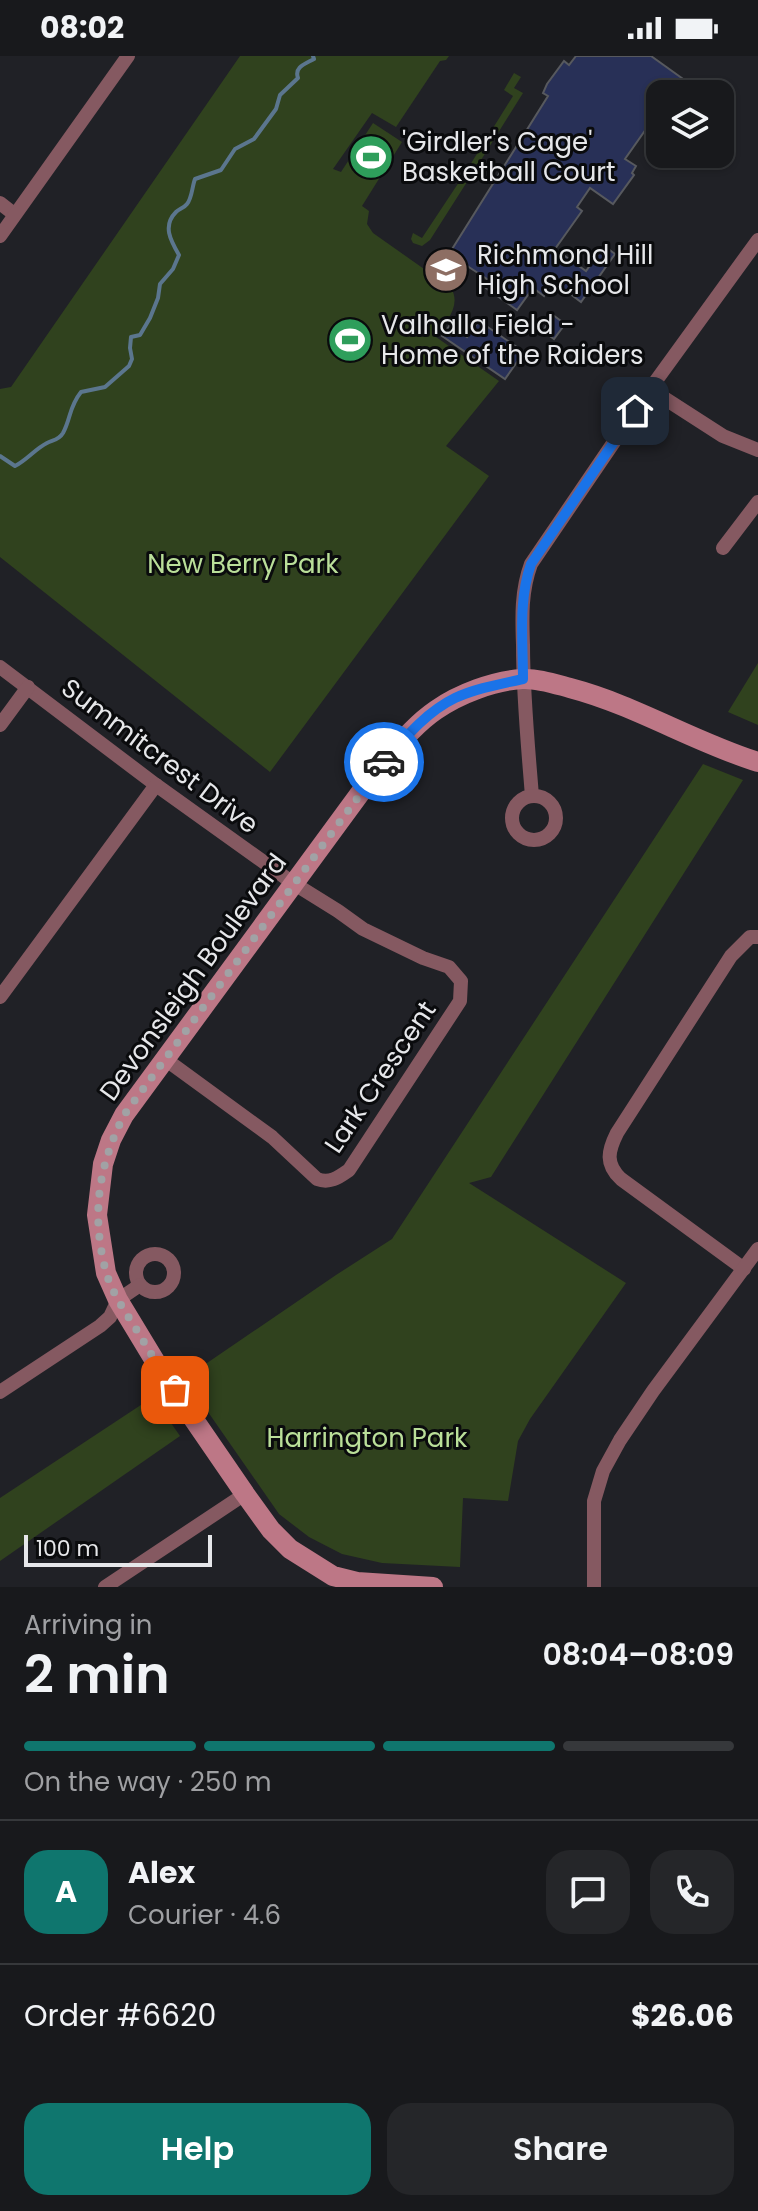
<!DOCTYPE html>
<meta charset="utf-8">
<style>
:root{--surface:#18191c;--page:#252629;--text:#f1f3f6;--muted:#9fa0a3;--line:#36383b;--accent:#0f766e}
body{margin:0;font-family:Poppins,sans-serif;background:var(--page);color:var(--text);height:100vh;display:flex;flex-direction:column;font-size:30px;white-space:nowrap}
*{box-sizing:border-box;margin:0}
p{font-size:26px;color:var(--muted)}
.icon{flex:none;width:44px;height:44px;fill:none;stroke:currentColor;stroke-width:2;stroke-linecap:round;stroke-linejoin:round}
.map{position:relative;height:1531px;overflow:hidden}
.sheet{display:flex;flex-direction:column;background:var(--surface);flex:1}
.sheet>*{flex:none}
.tools{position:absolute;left:646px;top:24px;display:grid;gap:16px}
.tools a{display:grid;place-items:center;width:88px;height:88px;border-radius:16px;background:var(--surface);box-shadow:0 2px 6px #0004,0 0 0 2px var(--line);font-size:40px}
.scale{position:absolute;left:24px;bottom:20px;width:188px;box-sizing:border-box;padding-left:8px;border:4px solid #e6e7ea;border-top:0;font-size:22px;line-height:28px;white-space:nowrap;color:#e6e7ea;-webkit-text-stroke:6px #0a0b0d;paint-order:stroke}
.pin{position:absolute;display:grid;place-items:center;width:68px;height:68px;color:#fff;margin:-34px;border-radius:16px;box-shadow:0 4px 12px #0006}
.courier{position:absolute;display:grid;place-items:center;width:80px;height:80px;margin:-40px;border:6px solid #1a73e8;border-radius:50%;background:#fff;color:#222;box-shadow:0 2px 10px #0007}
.summary em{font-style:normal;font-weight:600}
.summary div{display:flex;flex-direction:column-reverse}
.summary{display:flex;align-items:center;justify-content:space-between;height:136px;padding:0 24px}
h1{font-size:52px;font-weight:600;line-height:60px}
.bar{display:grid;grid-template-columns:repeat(4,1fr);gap:12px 8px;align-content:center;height:96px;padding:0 24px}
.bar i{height:10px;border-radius:6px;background:var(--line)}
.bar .selected{background:var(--accent)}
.bar p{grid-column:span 4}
.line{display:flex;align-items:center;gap:20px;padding:0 24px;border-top:2px solid var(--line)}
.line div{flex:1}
.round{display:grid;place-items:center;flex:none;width:84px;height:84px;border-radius:24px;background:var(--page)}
.action{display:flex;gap:16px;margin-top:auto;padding:16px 24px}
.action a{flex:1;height:92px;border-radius:24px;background:var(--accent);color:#fff;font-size:32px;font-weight:600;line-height:92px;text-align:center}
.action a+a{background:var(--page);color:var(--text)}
.status{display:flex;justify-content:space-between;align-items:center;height:56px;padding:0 40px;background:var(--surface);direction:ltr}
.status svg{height:22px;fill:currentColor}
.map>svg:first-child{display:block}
</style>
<div class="status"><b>08:02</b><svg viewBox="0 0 49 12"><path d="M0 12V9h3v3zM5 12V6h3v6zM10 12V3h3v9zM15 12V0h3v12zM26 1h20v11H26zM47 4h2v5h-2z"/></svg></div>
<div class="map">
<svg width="758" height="1531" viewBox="0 0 758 1531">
<rect width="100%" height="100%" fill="#202126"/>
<g fill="#30421e">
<path d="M240 0H449L446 4 440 5 396 71 372 57 333 113 341 116 373 67 402 86 362 150 369 155 367 168 373 177 451 232C462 250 445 266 436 281L499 325 446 390 489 420 270 716 0 501V333L11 331Z"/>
<polygon points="514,17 521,21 514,32 523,37 476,112 470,109 513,40 504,34"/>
<polygon points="467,114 472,118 430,184 422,190 413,187 411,183 413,177 422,182"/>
<polygon points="758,607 758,669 728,656"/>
<polygon points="703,708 743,724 491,1121 469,1127 626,1227 530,1363 518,1385 508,1445 463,1442 460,1511 382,1507 342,1498 309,1481 279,1458 208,1356 188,1320 336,1219 392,1183"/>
<polygon points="153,1341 180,1380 0,1505 0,1442"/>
</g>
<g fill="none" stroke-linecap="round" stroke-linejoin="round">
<path stroke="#5b768e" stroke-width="4" d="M0 400 15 410C27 404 35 393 47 387 53 384 59 384 63 377 71 362 69 351 81 336L105 331 129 310 132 303 130 292 131 281 140 279 150 262 158 242 160 228 173 213 179 199C171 185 162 170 176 156 179 153 184 152 187 148 192 142 192 131 195 123L221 114 235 93 254 83 276 53 280 39 298 22C294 11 305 8 314 3L313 0"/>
</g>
<g fill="#283057" stroke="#57595e" stroke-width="2">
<polygon points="576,0 651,0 704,38 660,38 660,62 656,59 625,103 636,110 632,117 634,119 613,148 590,132 577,151 582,155 555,193 586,215 604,190 615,198 581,246 557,228 552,235 548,233 544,240 533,232 517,254 483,230 487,223 449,198 548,40 543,37 547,28 564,5 569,9"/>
<polygon points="553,259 565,268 554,283 543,275"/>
<polygon points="479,265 524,296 505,323 442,280 450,269 467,281"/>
</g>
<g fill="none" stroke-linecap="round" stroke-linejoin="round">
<g stroke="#855961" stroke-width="14">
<polyline points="0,147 14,158"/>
<polyline points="0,180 128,0"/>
<polyline points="650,333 723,380 758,394"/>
<polyline points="723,492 758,446"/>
<path d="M0 611 156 729 293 827 338 855 363 873 423 902 449 911 461 925 460 945 349 1114C339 1121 330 1128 317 1123L272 1081 165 1003"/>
<polyline points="0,669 28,631"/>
<path d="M532 740C528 690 523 639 523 589 522 561 521 535 531 508L650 333 758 184"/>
<circle cx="534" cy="762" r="22"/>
<polyline points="0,941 156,729"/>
<circle cx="155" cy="1217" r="19"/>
<path d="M744 1213 621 1123C605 1108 608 1095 617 1077L731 900 750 881H758"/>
<polyline points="0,1336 100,1270 110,1261 118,1244 140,1229"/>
<polyline points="105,1531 245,1438"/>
<polyline points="594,1531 594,1445 603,1415 620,1384 653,1335 758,1193"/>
</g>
<path stroke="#bd7786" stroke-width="20" d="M433 1531 357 1526 333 1520 290 1493 271 1474 245 1438 164 1320 118 1244 106 1217 97 1159 103 1108 111 1084 124 1059 380 710C397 691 414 669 436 654 459 638 493 625 522 623 537 622 555 628 570 632 635 649 694 686 758 706"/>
</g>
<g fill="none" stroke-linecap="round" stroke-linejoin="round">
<path stroke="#a1a2a5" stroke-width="8" stroke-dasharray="0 14.4" d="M175 1334C161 1316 150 1296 138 1276 126 1257 112 1237 106 1216 91 1159 98 1111 124 1059L384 706"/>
<path stroke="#1a73e8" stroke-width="10" d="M384 706C405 682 426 656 455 642 476 632 501 628 523 623 523 585 518 545 531 508L635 355"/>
</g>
<defs>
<g id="stadium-disc" transform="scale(2.3)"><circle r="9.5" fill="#2e9e5b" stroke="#0a0b0d"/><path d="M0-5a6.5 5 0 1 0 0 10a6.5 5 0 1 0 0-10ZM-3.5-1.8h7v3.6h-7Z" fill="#fff"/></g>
<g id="school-disc" transform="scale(2.3)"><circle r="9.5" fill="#8d6e63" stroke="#0a0b0d"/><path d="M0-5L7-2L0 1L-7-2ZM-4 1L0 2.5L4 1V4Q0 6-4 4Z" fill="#fff"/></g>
</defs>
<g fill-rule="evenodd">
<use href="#stadium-disc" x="371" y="101"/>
<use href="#school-disc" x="446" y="214"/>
<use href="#stadium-disc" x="350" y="284"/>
</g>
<g text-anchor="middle" stroke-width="6" stroke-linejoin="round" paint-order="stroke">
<g font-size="26" fill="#e6e7ea" stroke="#0a0b0d" text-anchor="start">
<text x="402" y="95">'Girdler's Cage'<tspan x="402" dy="30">Basketball Court</tspan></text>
<text x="477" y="208">Richmond Hill<tspan x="477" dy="30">High School</tspan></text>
<text x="381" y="278">Valhalla Field -<tspan x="381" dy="30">Home of the Raiders</tspan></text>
</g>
<g font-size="26" fill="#badf99" stroke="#0a0b0d">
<text x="243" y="517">New Berry Park</text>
<text x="367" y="1391">Harrington Park</text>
</g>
<g font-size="26" fill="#e6e7ea" stroke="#0a0b0d">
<text transform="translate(160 700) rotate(37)" y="9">Summitcrest Drive</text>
<text transform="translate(193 921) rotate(-54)" y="9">Devonsleigh Boulevard</text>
<text transform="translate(380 1021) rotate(-56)" y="9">Lark Crescent</text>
</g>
</g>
</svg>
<div class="tools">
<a><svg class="icon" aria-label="layers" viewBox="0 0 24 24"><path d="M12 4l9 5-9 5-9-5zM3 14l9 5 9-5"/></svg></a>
</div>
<div class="scale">100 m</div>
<div class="pin" style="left:175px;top:1334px;background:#ea580c"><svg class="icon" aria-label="bag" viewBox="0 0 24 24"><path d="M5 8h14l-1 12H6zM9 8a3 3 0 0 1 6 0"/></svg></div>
<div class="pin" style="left:635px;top:355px;background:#1f2937"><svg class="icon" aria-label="home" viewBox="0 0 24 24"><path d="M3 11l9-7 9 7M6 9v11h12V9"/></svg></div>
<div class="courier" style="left:384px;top:706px"><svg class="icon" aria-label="car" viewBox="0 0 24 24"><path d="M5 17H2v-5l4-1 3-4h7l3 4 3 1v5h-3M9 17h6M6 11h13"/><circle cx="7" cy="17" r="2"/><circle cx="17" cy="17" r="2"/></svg></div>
</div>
<section class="sheet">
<div class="summary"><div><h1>2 min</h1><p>Arriving in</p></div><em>08:04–08:09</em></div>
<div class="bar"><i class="selected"></i><i class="selected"></i><i class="selected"></i><i></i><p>On the way · 250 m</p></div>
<div class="line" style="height:144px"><b class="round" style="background:var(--accent);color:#fff">A</b><div><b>Alex</b><p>Courier · 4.6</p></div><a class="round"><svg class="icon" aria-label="chat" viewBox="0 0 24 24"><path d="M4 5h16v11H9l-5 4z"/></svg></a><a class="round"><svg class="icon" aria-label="phone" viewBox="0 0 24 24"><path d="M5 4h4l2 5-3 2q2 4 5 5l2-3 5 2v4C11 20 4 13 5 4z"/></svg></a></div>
<div class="line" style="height:104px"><div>Order #6620</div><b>$26.06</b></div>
<div class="action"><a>Help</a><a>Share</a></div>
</section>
